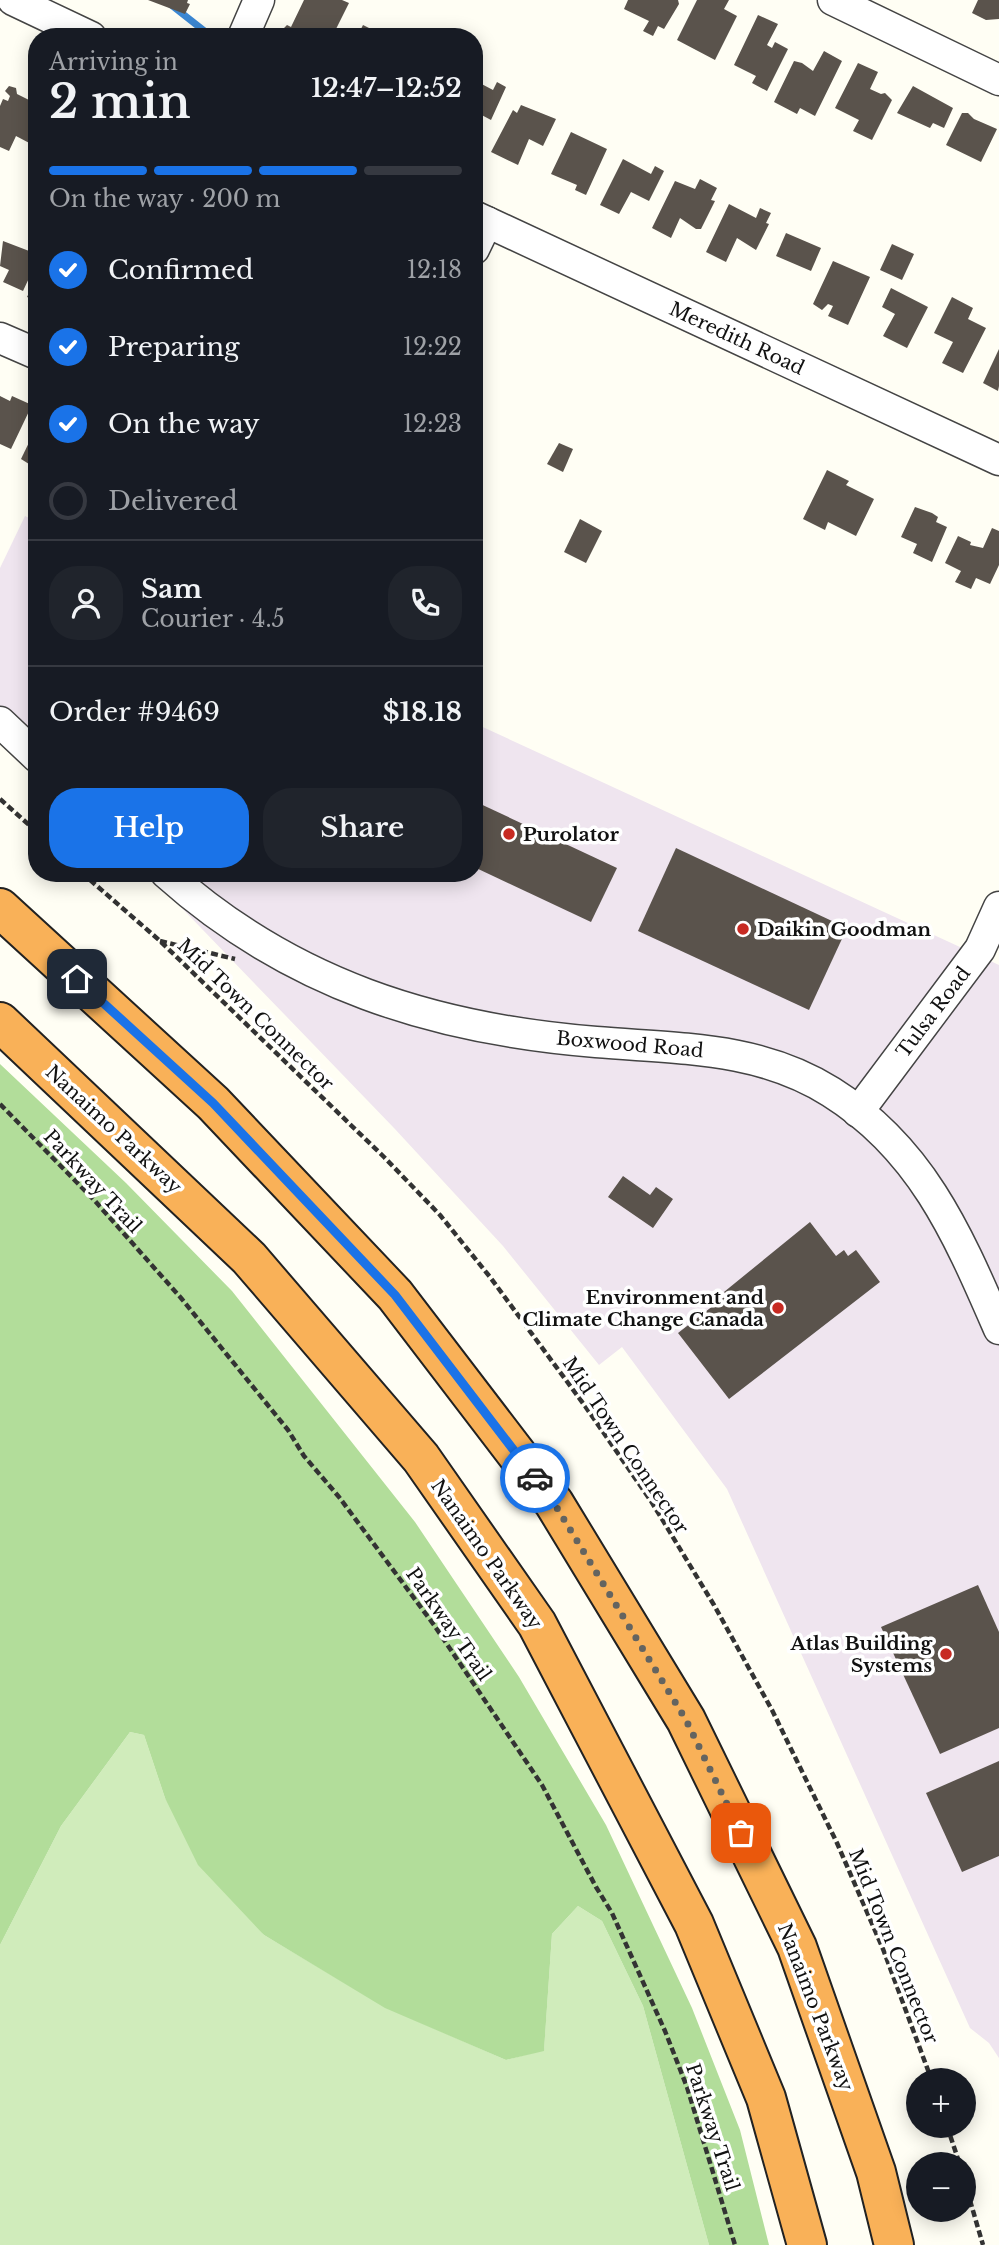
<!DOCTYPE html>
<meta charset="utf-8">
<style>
:root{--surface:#171b24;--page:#20242c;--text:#f1f3f6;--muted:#9ea1a6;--line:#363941;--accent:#1a73e8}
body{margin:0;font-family:"Libre Baskerville",serif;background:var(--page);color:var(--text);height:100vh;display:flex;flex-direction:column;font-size:26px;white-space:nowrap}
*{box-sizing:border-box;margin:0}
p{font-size:23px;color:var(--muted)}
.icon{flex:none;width:38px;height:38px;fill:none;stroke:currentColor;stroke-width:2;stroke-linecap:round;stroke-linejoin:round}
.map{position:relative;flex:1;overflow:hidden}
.panel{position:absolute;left:28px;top:28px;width:455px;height:854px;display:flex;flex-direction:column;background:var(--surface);border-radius:28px;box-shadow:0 4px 18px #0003}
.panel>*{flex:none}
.buttons{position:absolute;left:906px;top:2068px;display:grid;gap:14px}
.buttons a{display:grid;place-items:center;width:70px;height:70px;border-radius:50%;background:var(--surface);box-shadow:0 4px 18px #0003;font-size:35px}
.pin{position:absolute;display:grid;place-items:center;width:60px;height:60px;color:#fff;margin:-30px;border-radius:14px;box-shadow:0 4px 10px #0006}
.courier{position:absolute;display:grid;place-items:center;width:70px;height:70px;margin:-35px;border:5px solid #1a73e8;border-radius:50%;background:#fff;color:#222;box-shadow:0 2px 9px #0007}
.overview em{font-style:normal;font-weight:600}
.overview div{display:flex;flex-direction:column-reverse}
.overview{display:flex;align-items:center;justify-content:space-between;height:119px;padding:0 21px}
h1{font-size:46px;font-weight:600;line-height:52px}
.bar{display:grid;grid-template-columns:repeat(4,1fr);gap:10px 7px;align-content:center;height:84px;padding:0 21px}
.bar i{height:9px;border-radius:5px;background:var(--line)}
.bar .selected{background:var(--accent)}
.bar p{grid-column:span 4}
.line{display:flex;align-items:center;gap:18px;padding:0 21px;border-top:2px solid var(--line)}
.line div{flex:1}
.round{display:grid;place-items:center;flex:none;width:74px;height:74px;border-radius:28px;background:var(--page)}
ol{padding:0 21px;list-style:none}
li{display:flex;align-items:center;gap:21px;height:77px}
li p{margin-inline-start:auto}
li .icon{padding:7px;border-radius:50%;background:var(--accent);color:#fff;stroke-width:4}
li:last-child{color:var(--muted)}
li i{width:38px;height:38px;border:4px solid var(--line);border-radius:50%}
.action{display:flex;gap:14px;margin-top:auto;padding:14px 21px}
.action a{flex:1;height:80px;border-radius:28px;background:var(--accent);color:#fff;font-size:28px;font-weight:600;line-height:80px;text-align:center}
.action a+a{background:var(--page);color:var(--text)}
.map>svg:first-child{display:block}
</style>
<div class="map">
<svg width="999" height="2245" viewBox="0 0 999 2245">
<rect width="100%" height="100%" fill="#fffef4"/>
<g fill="#efe5ef">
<polygon points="25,516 37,522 37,759 0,725 0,568"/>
<polygon points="474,723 999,965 999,2058 989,2043 970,2028 727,1489 622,1347 599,1365 503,1246 394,1128 148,873 474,873"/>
</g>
<polygon fill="#d0ecbb" points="130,1732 144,1735 165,1798 264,1935 385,2007 506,2060 544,2050 552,1934 578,1906 602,1921 643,2006 709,2245 0,2245 0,1945 61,1826"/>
<polygon fill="#b2dd9a" points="0,1064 126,1183 232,1291 415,1522 519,1677 606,1825 692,2008 740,2130 769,2245 709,2245 643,2006 602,1921 578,1906 552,1934 544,2051 506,2060 385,2008 264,1935 198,1865 165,1798 144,1735 130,1732 61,1826 0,1945"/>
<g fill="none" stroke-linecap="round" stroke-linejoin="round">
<polyline stroke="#3b87d3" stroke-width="7" points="165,0 212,37"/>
</g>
<g fill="#5a534c">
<polygon points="148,0 188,0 187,3 190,4 185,14"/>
<polygon points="304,0 342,0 349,3 332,37 282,37 284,28 287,25 291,27"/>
<polygon points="628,0 678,0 679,4 664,29 658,26 653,36 643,31 649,21 624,9"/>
<polygon points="697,0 729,0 724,9 737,16 715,60 677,40"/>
<polygon points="978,0 999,0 999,19 986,20 972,13"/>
<polygon points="758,15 778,24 767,45 772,48 775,42 788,49 767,91 752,83 756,76 734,65"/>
<polygon points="363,25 379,33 386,37 357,37"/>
<polygon points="824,51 842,61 815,116 800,108 797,114 774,102 794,61 802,63 813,71"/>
<polygon points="858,63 878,72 870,89 881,94 885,93 892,100 872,140 853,131 859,120 835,108"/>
<polygon points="474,80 493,90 497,82 506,87 491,120 476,112"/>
<polygon points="9,86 16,88 17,94 33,102 37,94 35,146 16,136 9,151 0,147 0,106 3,99 8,101 10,96 5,91"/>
<polygon points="913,86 953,108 944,128 933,123 930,128 897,113"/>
<polygon points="521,105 556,119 543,146 529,139 518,165 491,152 513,110 517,113"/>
<polygon points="962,113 968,113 974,119 997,129 981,162 946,145"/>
<polygon points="571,132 607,149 586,195 575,190 577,185 551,174"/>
<polygon points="623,159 651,174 655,166 664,171 649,201 631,192 619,214 600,205"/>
<polygon points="700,179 717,188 711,200 715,201 701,229 696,229 680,218 671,238 652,228 675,181 695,189"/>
<polygon points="729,204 756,218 760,208 771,213 766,223 769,224 756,250 737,238 726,262 706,252"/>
<polygon points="786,233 821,248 811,271 776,256"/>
<polygon points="3,241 37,254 37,261 23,291 3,282 9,270 0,266"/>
<polygon points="892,244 914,254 902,280 880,270"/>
<polygon points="833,261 870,277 848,325 828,316 833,306 828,304 822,310 813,304"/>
<polygon points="37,277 37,301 27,297"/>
<polygon points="891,288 928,307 907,348 883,336 895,314 882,307"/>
<polygon points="952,297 973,308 968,319 986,328 963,373 942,363 953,342 934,333"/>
<polygon points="999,349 999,386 998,391 983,383"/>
<polygon points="0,396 10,401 12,396 32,405 11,449 0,444"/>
<polygon points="37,426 37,469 21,459"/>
<polygon points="559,443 573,449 563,472 547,464"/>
<polygon points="827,470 849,481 846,485 874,499 856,536 828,522 825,530 803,519"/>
<polygon points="915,507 932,513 938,517 936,522 947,527 932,562 913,553 917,544 901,537"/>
<polygon points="580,519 602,531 586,563 564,552"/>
<polygon points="992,528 999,531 999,565 990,584 976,578 971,589 955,582 961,571 945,563 958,536 971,542 970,545 983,548"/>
<polygon points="474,801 617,868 591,922 474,867"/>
<polygon points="676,848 847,928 809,1010 638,931"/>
<polygon points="623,1176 650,1195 656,1187 673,1199 653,1228 608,1197"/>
<polygon points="810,1222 836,1256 844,1250 848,1256 856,1250 880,1282 729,1399 678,1333 727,1295 724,1292"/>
<polygon points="978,1585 999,1632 999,1728 940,1754 881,1627"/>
<polygon points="999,1761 999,1856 962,1872 926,1793"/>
</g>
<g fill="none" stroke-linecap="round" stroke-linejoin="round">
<g stroke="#444" stroke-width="33">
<g id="minor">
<polyline points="13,0 91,37"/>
<polyline points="833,0 999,80"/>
<polyline points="243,37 259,0"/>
<polyline points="474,216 999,460"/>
<polyline points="474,249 487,222"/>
<polyline points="0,338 37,354"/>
<polyline points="0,722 37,757"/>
<path d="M166 873C290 984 433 1029 596 1042 678 1049 758 1046 831 1092 922 1149 958 1235 999 1329"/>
<polyline points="858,1112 980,949 999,907"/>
</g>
</g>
<g stroke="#222" stroke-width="42">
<g id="highway">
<polyline points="0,908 213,1103 395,1295 554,1503 686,1720 797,1947 876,2172 894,2245"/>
<polyline points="0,1022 249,1258 421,1458 537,1624 694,1924 766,2098 807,2245"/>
</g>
</g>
<g stroke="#333" stroke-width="4.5" stroke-dasharray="7 3.5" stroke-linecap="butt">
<polyline points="0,799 37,832"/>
<polyline points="82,873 159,940 384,1157 440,1215 490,1277 585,1406 651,1501 714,1605 772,1710 837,1843 883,1949 932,2081"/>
<polyline points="160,941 235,959"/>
<polyline points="0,1104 95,1201 181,1298 288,1430 304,1456 339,1497 434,1625 542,1785 596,1887 612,1913 665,2031 687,2087 735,2245"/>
<polyline points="947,2126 960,2165"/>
<polyline points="964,2180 983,2245"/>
</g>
<use href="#minor" stroke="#fff" stroke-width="30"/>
<use href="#highway" stroke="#f9b158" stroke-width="38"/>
</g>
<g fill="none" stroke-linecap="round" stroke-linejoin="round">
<polyline stroke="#646460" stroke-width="7" stroke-dasharray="0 12.6" points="535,1478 554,1503 686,1720 741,1833"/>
<polyline stroke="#1a73e8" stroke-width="9" points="77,979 213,1103 395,1295 535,1478"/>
</g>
<g fill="#c72a22" stroke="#fff" stroke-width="2.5">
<circle cx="509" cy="834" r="7"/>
<circle cx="743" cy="929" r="7"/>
<circle cx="778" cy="1308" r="7"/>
<circle cx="946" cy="1654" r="7"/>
</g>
<g text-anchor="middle" stroke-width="7" stroke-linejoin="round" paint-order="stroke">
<g font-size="19" fill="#111" stroke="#fff">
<text transform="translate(737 338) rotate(25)" y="7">Meredith Road</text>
<text transform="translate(933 1012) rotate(-53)" y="7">Tulsa Road</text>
<text transform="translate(256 1014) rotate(44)" y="7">Mid Town Connector</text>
<text transform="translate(630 1044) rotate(5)" y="7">Boxwood Road</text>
<text transform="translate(114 1129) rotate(43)" y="7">Nanaimo Parkway</text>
<text transform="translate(93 1181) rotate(47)" y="7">Parkway Trail</text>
<text transform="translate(626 1445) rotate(56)" y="7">Mid Town Connector</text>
<text transform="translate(487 1554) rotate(55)" y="7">Nanaimo Parkway</text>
<text transform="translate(449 1624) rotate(55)" y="7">Parkway Trail</text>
<text transform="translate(894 1946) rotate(68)" y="7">Mid Town Connector</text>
<text transform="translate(816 2007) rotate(69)" y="7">Nanaimo Parkway</text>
<text transform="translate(713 2127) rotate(72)" y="7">Parkway Trail</text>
</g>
<g font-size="19" font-weight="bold" fill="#111" stroke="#fff" text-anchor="start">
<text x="523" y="841">Purolator</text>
<text x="757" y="936">Daikin Goodman</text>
<text x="764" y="1304" text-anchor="end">Environment and<tspan x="764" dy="22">Climate Change Canada</tspan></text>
<text x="932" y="1650" text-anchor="end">Atlas Building<tspan x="932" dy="22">Systems</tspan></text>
</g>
</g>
</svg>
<div class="buttons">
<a>+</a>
<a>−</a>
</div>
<div class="pin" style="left:741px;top:1833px;background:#ea580c"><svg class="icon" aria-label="bag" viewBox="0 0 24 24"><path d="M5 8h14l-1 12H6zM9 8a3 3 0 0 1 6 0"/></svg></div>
<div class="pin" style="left:77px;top:979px;background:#1f2937"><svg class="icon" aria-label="home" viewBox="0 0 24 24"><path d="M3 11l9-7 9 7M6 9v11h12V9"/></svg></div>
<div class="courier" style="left:535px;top:1478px"><svg class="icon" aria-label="car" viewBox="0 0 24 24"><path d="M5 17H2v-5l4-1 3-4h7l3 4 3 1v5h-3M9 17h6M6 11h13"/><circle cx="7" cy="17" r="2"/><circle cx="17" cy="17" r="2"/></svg></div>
<section class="panel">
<div class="overview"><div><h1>2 min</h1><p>Arriving in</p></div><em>12:47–12:52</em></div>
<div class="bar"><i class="selected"></i><i class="selected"></i><i class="selected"></i><i></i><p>On the way · 200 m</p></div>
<ol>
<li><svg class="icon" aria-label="check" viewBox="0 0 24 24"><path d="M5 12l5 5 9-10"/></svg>Confirmed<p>12:18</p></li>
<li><svg class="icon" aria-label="check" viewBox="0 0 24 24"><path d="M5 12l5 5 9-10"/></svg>Preparing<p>12:22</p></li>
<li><svg class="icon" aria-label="check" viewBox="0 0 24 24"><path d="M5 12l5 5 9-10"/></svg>On the way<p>12:23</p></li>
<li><i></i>Delivered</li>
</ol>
<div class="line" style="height:126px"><a class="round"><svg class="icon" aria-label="person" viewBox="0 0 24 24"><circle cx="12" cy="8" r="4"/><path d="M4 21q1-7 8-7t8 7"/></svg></a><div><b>Sam</b><p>Courier · 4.5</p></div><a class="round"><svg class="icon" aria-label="phone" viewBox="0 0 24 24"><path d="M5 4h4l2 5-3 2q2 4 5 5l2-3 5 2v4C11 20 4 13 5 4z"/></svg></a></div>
<div class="line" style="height:91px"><div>Order #9469</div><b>$18.18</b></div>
<div class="action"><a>Help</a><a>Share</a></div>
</section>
</div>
